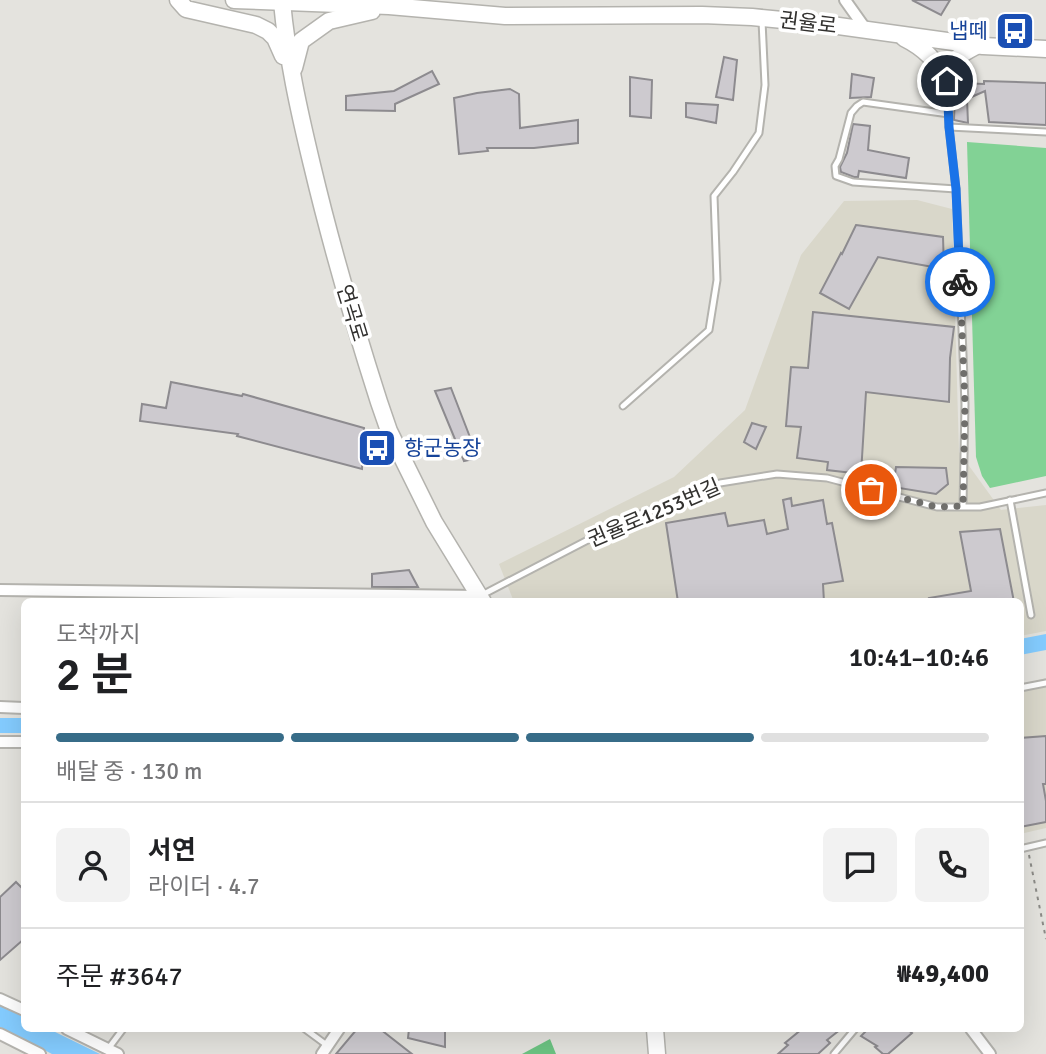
<!DOCTYPE html>
<html lang="ko">
<meta charset="utf-8">
<style>
:root{--surface:#fff;--page:#f2f2f2;--text:#202124;--muted:#757577;--line:#e0e0e0;--accent:#376c88}
body{margin:0;font-family:Signika,"Noto Sans KR",sans-serif;background:var(--page);color:var(--text);height:100vh;display:flex;flex-direction:column;font-size:26px;white-space:nowrap}
*{box-sizing:border-box;margin:0}
p{font-size:23px;color:var(--muted)}
.icon{flex:none;width:38px;height:38px;fill:none;stroke:currentColor;stroke-width:2;stroke-linecap:round;stroke-linejoin:round}
.map{position:relative;flex:1;overflow:hidden}
.drawer{position:absolute;left:21px;top:598px;width:1003px;height:434px;display:flex;flex-direction:column;background:var(--surface);border-radius:10px;box-shadow:0 7px 28px #0002}
.drawer>*{flex:none}
.pin{position:absolute;display:grid;place-items:center;width:60px;height:60px;color:#fff;margin:-30px;border:4px solid #fff;border-radius:50%;box-shadow:0 2px 7px #0007}
.courier{position:absolute;display:grid;place-items:center;width:70px;height:70px;margin:-35px;border:5px solid #1a73e8;border-radius:50%;background:#fff;color:#222;box-shadow:0 2px 9px #0007}
.summary em{font-style:normal;font-weight:600}
.summary div{display:flex;flex-direction:column-reverse}
.summary{display:flex;align-items:center;justify-content:space-between;height:119px;padding:0 35px}
h1{font-size:46px;font-weight:600;line-height:52px}
.bar{display:grid;grid-template-columns:repeat(4,1fr);gap:10px 7px;align-content:center;height:84px;padding:0 35px}
.bar i{height:9px;border-radius:5px;background:var(--line)}
.bar .current{background:var(--accent)}
.bar p{grid-column:span 4}
.line{display:flex;align-items:center;gap:18px;padding:0 35px;border-top:2px solid var(--line)}
.line div{flex:1}
.round{display:grid;place-items:center;flex:none;width:74px;height:74px;border-radius:10px;background:var(--page)}
.map>svg:first-child{display:block}
</style>
<div class="map">
<svg width="1046" height="1054" viewBox="0 0 1046 1054">
<rect width="100%" height="100%" fill="#e4e3de"/>
<g fill="#d9d7ca">
<polygon points="917,200 952,209 959,452 1001,510 1046,505 1046,631 1020,636 1020,602 514,602 499,564 674,477 745,410 801,255 844,201"/>
<polygon points="1046,678 1046,828 1020,834 1020,685"/>
</g>
<polygon fill="#82d295" points="967,142 1046,148 1046,476 990,488 982,476 976,457"/>
<polygon fill="#6cc382" points="550,1039 556,1054 522,1054"/>
<g fill="#84ccff">
<polygon points="1046,634 1046,650 1020,655 1020,639"/>
<rect x="0" y="718" width="24" height="15"/>
<polygon points="0,1004 24,1017 24,1029 49,1029 100,1054 52,1054 0,1027"/>
</g>
<g fill="#cdcacf" stroke="#8d8b8f" stroke-width="2">
<polygon points="912,0 950,0 941,15"/>
<polygon points="724,57 737,60 733,100 716,97"/>
<polygon points="432,71 439,84 395,104 395,111 346,110 346,96 394,91"/>
<polygon points="852,74 874,78 871,97 850,98"/>
<polygon points="630,77 652,80 651,118 630,116"/>
<polygon points="984,81 1046,83 1046,125 989,122 985,91 967,99 968,123 954,120 955,91 961,83 984,84"/>
<polygon points="510,89 519,94 520,128 578,120 578,143 534,148 487,148 488,151 459,154 454,98 477,93"/>
<polygon points="686,103 718,105 716,123 686,117"/>
<polygon points="853,124 870,126 868,150 909,158 906,178 859,171 858,177 854,177 841,172 840,167 847,153"/>
<polygon points="856,225 943,237 944,269 878,257 849,309 820,293 841,253 842,254"/>
<polygon points="813,312 954,327 950,358 949,402 866,392 861,474 827,470 828,462 797,458 801,427 786,426 791,367 808,368"/>
<polygon points="171,382 242,396 243,394 364,428 362,469 237,436 238,434 140,421 142,404 166,408"/>
<polygon points="451,388 478,458 464,461 435,391"/>
<polygon points="752,423 766,427 756,449 744,442"/>
<polygon points="896,467 946,468 948,484 936,494 893,487"/>
<polygon points="791,498 792,506 823,500 827,524 832,523 843,581 823,584 824,602 678,602 666,523 725,513 728,526 764,520 767,534 788,529 783,500"/>
<polygon points="1000,529 1014,602 930,602 929,598 971,591 960,532"/>
<polygon points="409,570 418,587 372,587 372,574"/>
<polygon points="1046,736 1046,784 1043,784 1046,801 1046,822 1020,827 1020,738"/>
<polygon points="16,882 24,890 24,939 0,960 0,897"/>
<polygon points="357,1029 380,1029 412,1054 336,1054"/>
<polygon points="409,1029 445,1029 445,1047 408,1038"/>
<polygon points="802,1029 841,1029 827,1040 830,1043 818,1054 778,1054 788,1045 785,1043"/>
<polygon points="868,1029 907,1029 912,1033 888,1054 883,1054 875,1047 877,1046 861,1036"/>
</g>
<g fill="none" stroke-linecap="round" stroke-linejoin="round">
<g stroke="#b4b3ae" stroke-width="9">
<g id="lane">
<polyline points="947,84 949,127 956,189 959,256 965,404 963,506"/>
<polyline points="949,114 863,102 857,106 851,113 839,159 835,166 836,176 853,182 956,189"/>
<polyline points="949,127 1046,132"/>
<polyline points="623,406 709,330 717,280 714,196 733,172 759,133 765,85 762,21"/>
<polyline points="1010,500 1031,615"/>
<polyline points="482,595 630,518 720,483 777,474 827,478 937,507 980,507 1046,493"/>
<polyline points="1020,688 1046,683"/>
<polyline points="1020,849 1046,843"/>
<polyline points="305,1029 328,1046"/>
<polyline points="108,1049 123,1029"/>
<polyline points="834,1054 855,1029"/>
</g>
</g>
<g stroke="#b4b3ae" stroke-width="14">
<g id="street">
<polyline points="845,0 867,31"/>
<polyline points="0,590 479,596"/>
<polyline points="0,707 24,708"/>
<polyline points="0,742 24,742"/>
<polyline points="0,999 24,1010"/>
<polyline points="67,1029 118,1054"/>
<polyline points="971,1029 990,1054"/>
<polyline points="0,1034 40,1054"/>
<polyline points="322,1054 339,1029"/>
</g>
</g>
<g stroke="#b4b3ae" stroke-width="19">
<g id="secondary">
<polyline points="178,0 186,9 256,25 268,31 275,38 283,56"/>
<polyline points="234,0 389,6 505,16 702,15 752,17 824,24 983,46 1046,49"/>
<path d="M282 2C287 57 299 111 312 165 331 245 354 324 379 402L389 431 434 522 483 602"/>
<path d="M904 38C926 49 935 60 947 81"/>
<polyline points="294,68 301,41 329,21 372,11"/>
<path d="M947 81C951 58 959 55 978 45"/>
<polyline points="655,1029 657,1054"/>
</g>
</g>
<polyline stroke="#8c8b87" stroke-width="2" stroke-dasharray="3.5 5" stroke-linecap="butt" points="1029,855 1046,939"/>
<use href="#lane" stroke="#fff" stroke-width="5"/>
<use href="#street" stroke="#fff" stroke-width="10"/>
<use href="#secondary" stroke="#fff" stroke-width="16"/>
</g>
<g fill="none" stroke-linecap="round" stroke-linejoin="round">
<polyline stroke="#706f6c" stroke-width="7" stroke-dasharray="0 12.6" points="871,490 937,507 963,506 965,404 960,282"/>
<polyline stroke="#1a73e8" stroke-width="9" points="947,81 949,127 956,189 960,282"/>
</g>
<defs>
<g id="bus-square" transform="scale(2.0125)"><rect x="-9" y="-9" width="18" height="18" rx="4" fill="#1a4fb4" stroke="#fff"/><path d="M-5-6H5V4H4V6H2V4H-2V6H-4V4H-5ZM-3.5-4V0h7V-4ZM-3.5 1.2v1.5H-2V1.2ZM2 1.2v1.5H3.5V1.2Z" fill="#fff"/></g>
</defs>
<g fill-rule="evenodd">
<use href="#bus-square" x="1015" y="31"/>
<use href="#bus-square" x="377" y="448"/>
</g>
<g text-anchor="middle" stroke-width="7" stroke-linejoin="round" paint-order="stroke">
<g font-size="21" fill="#32312f" stroke="#fff">
<text transform="translate(808 23) rotate(7)" y="7">권율로</text>
<text transform="translate(352 313) rotate(73)" y="7">연곡로</text>
<text transform="translate(654 513) rotate(-23)" y="7">권율로1253번길</text>
</g>
<g font-size="21" fill="#164399" stroke="#fff" text-anchor="end">
<text x="988" y="38">냅떼</text>
<text x="404" y="455" text-anchor="start">향군농장</text>
</g>
</g>
</svg>
<div class="pin" style="left:871px;top:490px;background:#ea580c"><svg class="icon" aria-label="bag" viewBox="0 0 24 24"><path d="M5 8h14l-1 12H6zM9 8a3 3 0 0 1 6 0"/></svg></div>
<div class="pin" style="left:947px;top:81px;background:#1f2937"><svg class="icon" aria-label="home" viewBox="0 0 24 24"><path d="M3 11l9-7 9 7M6 9v11h12V9"/></svg></div>
<div class="courier" style="left:960px;top:282px"><svg class="icon" aria-label="bike" viewBox="0 0 24 24"><circle cx="6" cy="16" r="4"/><circle cx="18" cy="16" r="4"/><path d="M6 16l4-8h5l3 8M10 8l3 8H6M13 5h3"/></svg></div>
<section class="drawer">
<div class="summary"><div><h1>2 분</h1><p>도착까지</p></div><em>10:41–10:46</em></div>
<div class="bar"><i class="current"></i><i class="current"></i><i class="current"></i><i></i><p>배달 중 · 130 m</p></div>
<div class="line" style="height:126px"><a class="round"><svg class="icon" aria-label="person" viewBox="0 0 24 24"><circle cx="12" cy="8" r="4"/><path d="M4 21q1-7 8-7t8 7"/></svg></a><div><b>서연</b><p>라이더 · 4.7</p></div><a class="round"><svg class="icon" aria-label="chat" viewBox="0 0 24 24"><path d="M4 5h16v11H9l-5 4z"/></svg></a><a class="round"><svg class="icon" aria-label="phone" viewBox="0 0 24 24"><path d="M5 4h4l2 5-3 2q2 4 5 5l2-3 5 2v4C11 20 4 13 5 4z"/></svg></a></div>
<div class="line" style="height:91px"><div>주문 #3647</div><b>₩49,400</b></div>
</section>
</div>
